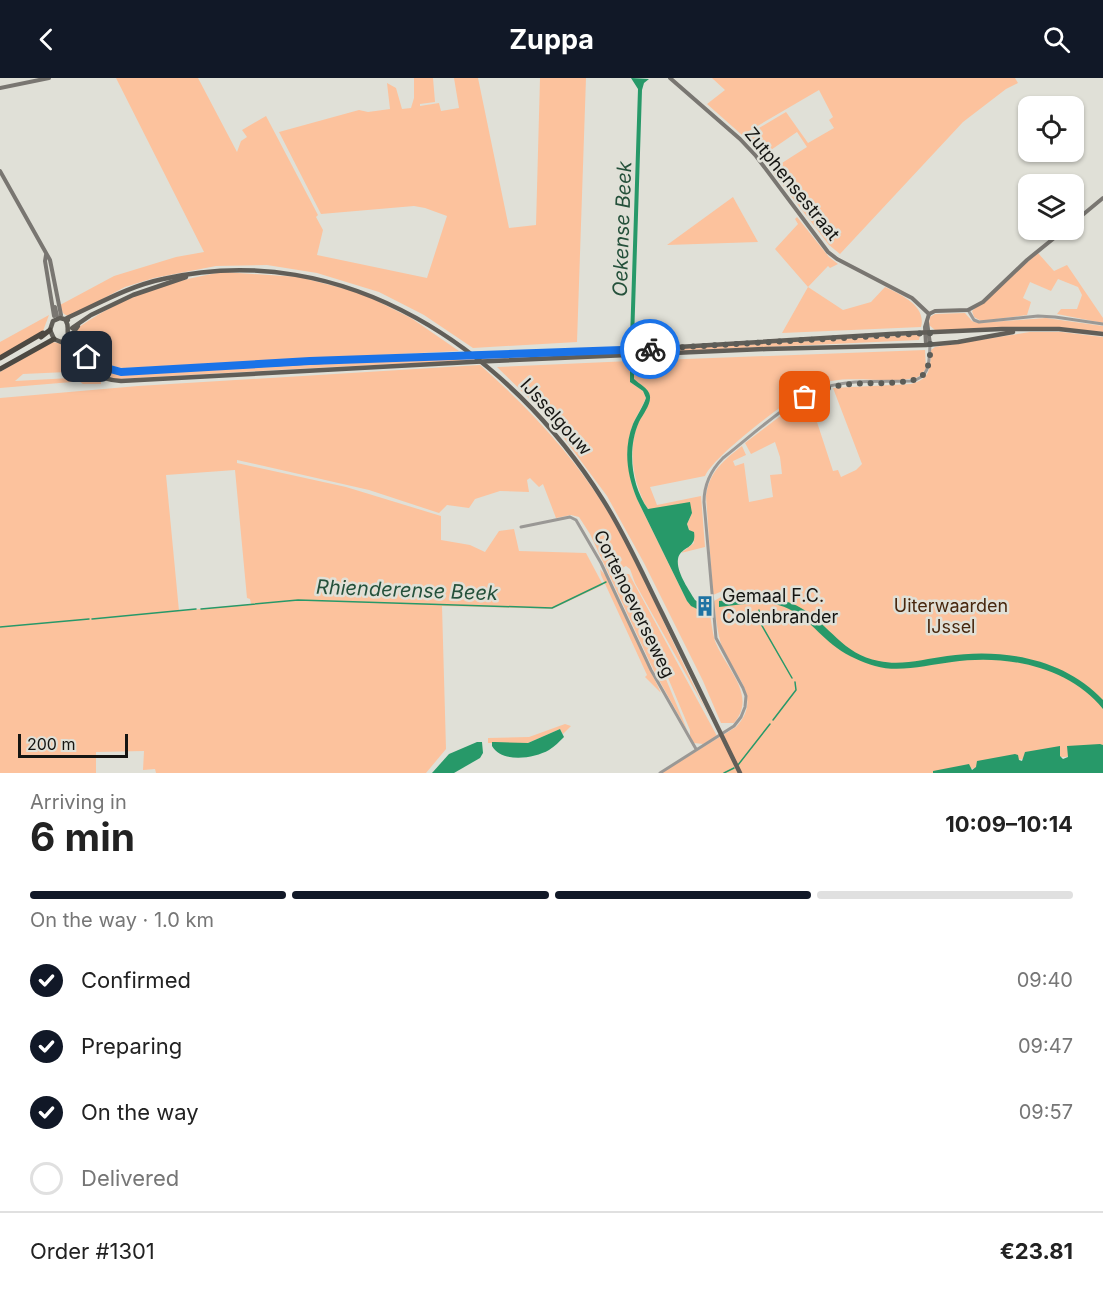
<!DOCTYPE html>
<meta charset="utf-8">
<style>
:root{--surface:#fff;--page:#f2f2f2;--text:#222;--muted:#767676;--line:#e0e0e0;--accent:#111827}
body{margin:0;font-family:Inter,sans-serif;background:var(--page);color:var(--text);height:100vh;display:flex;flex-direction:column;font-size:22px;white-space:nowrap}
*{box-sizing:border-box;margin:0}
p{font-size:20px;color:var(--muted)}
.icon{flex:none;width:33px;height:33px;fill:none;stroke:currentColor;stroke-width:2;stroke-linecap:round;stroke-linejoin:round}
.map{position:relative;height:695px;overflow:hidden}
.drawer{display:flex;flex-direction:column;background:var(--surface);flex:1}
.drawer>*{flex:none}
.tools{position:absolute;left:1018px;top:18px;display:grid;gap:12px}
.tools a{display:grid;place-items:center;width:66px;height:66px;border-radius:12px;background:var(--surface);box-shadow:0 2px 4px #0004;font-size:30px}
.scale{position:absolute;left:18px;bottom:15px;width:110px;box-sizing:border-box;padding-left:6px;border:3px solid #151512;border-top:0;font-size:16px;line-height:21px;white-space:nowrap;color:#151512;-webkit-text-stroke:4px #e0e0d7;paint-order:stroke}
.pin{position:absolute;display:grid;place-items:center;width:51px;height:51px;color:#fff;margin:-26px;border-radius:12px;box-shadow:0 3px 9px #0006}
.courier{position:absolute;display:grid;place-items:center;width:60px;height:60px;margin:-30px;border:4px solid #1a73e8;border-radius:50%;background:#fff;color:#222;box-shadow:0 2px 8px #0007}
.headline em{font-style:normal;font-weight:700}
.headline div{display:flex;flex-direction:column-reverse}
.headline{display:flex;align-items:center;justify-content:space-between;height:102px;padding:0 30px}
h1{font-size:39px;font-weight:700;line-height:45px}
.bar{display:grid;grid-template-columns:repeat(4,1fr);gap:9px 6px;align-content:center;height:72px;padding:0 30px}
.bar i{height:8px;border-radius:4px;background:var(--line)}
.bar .on{background:var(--accent)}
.bar p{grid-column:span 4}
.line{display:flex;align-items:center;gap:15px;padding:0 30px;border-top:2px solid var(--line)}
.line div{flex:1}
ol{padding:0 30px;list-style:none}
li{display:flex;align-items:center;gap:18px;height:66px}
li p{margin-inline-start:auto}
li .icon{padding:6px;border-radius:50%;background:var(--accent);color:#fff;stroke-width:4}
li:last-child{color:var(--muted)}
li i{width:33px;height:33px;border:3px solid var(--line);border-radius:50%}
header{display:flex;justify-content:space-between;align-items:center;height:78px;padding:0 30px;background:var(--accent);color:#fff;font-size:27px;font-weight:700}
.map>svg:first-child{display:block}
</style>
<header><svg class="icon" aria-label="back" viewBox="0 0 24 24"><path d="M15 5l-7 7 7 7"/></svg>Zuppa<svg class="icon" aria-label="search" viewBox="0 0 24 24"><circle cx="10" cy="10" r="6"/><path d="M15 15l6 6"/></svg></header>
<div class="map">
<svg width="1103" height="695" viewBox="0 0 1103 695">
<rect width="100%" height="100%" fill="#e0e0d7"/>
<g fill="#fcc29d" fill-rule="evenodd">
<path d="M116 0H198L237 74 241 63 247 59 242 52 266 38 318 137 316 139 323 152 317 177 427 200 447 138 425 130 414 128 321 136 279 54 359 32 368 34 390 31 387 5 396 10 402 31 411 30 414 20V0H433L435 24 420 26V28L439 25 441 33 459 30 454 0H478L509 150 536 147 540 0H586L577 264 473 270 424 237 379 214 317 195 267 187 216 188 154 200 125 209 70 238C62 237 62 233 60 227L114 198 176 179 204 174Z"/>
<polygon points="712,0 1015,0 1018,5 1006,11 963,44 840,176 829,167 771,92 807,69 797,54 768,74 769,76 763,81 744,59 786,34 808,65 834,50 829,42 833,39 819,12 742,57 707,26 725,12"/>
<polygon points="733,119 758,164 667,167"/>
<path d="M797 139 829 179 838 186 830 190 828 188 808 209 843 232 871 224 885 209C900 216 927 228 921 249L782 255 808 209 775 171 798 146 795 141Z"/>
<polygon points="1038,175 1054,193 1067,187 1103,240 1103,245 1057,236 1061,231 1077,231 1082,217 1078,209 1058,201 1051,213 1030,204 1023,220 1031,224 1027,237 981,243 974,239 972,233"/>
<path d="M223 194 299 199 361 215 411 240 459 273 123 290C97 286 89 278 76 255L79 249C126 217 168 203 223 194Z"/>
<polygon points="965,235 972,243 978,245 1046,240 1103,248 1103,254 1053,249 935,252 929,247 930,239 935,236"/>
<polygon points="49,237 43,253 0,278 0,264"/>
<path d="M1030 254H1061L1103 259V677L1023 681 949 695H661L736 649C764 619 733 596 722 569 717 554 716 539 714 523L730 514 734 508 713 517 706 418C709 394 724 382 742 368L746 377 733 383 735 388 744 385 749 424 773 419 770 397 782 396 780 379 775 364 751 376 745 365 791 330 820 313 830 336 816 341 833 393 838 392 841 399 856 392 862 386 833 310 911 306C931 301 930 290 931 272L935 269Z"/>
<polygon points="916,257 920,258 919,262 636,275 636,273"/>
<polygon points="52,264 64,266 81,289 101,301 101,306 83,306 67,294 23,296 15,303 71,300 72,304 0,310 0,294"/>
<path d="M72 266C86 284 101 295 124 296L174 292 412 280 560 275H630L332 289 117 301 89 292 69 268Z"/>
<path d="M925 272 926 291 918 299C896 306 857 298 831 303 825 304 819 306 814 308 791 319 714 377 705 398L650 409 657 427 701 418 705 469 681 475 694 465 687 446 692 435 650 432C644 428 642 419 639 412 632 392 630 372 636 351 642 332 649 334 647 312L634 301V283Z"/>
<path d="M630 283V304L643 313 646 320C642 329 637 337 633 346 624 370 628 398 637 421L687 523C694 533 700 530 709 530 711 540 712 553 715 563 725 590 758 617 734 645H721L703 603 644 485 607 418 549 340 497 289Z"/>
<path d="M480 287C531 332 576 380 611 439 649 505 676 576 712 643L635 505 630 491 626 488 620 491 688 654 654 593 590 456 579 439 571 437 556 440 543 406 539 409 530 400 527 402 529 414 500 413 475 421 469 430 447 427 439 435 369 412 237 382V385L346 409 441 438V462L470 467 485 474 499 453 514 451 519 473 586 475 603 507 552 531 442 528 446 671 426 695H156L155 691 143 692 144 673 96 674V695H0V320L138 308ZM235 392 247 520 250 521 251 526 179 533 166 397Z"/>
<polygon points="600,491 606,498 661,615 645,599 647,597 601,497"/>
<polygon points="626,496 629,496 717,658 703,666 694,665 690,658 690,652 625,498"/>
<polygon points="565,646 571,648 563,656 560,651 528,665 488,665 488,660 529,659"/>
</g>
<g fill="#279969">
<polygon points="631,0 649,1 644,5 642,12 634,262 630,262 638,11"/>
<path d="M630 283H634V301C639 306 649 310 650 318 651 327 643 336 639 344 627 371 631 407 648 431L690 424 692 435 687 446 689 452 694 454C697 472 680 468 678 481 676 494 689 512 695 522L700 525 699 532 691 528 687 523 637 421C627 397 623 371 633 346 637 337 643 329 646 320L643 313 630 304Z"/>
<path d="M757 519C772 520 788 522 801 530 830 547 842 576 879 583 901 588 925 581 947 578 1002 570 1064 580 1103 622V631C1068 588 1005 576 952 584 927 587 899 595 875 588 862 584 848 578 837 570 816 555 802 531 774 526 757 523 737 527 719 529V523Z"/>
<path d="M560 651 564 659C559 664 555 668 549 672 533 681 502 685 492 668V664H495L528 665Z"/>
<polygon points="477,664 482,664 483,675 480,680 454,695 432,695 449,676"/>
<polygon points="1100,666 1103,667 1103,695 933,695 933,693 969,686 972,692 976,689 977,683 1015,676 1018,677 1019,682 1022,683 1025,674 1060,668 1060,678 1063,681 1068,679 1067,668"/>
</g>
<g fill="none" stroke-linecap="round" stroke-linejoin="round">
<g stroke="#279969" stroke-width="1.5">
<polyline points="201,531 298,522 552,530 606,504"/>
<polyline points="759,532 761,546 792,600"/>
<polyline points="92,541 196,531"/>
<polyline points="0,549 89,541"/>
<polyline points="773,642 796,612 795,604"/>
<polyline points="738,687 770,646"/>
<polyline points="724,695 734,690"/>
</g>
<g stroke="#9a9895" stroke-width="3">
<polyline points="968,232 974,242 979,244 1038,238 1055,239 1103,246"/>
<polyline points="521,449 570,439 576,442 601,485 651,592 696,671"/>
<path d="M660 695 734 648 741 639 745 629 746 618 743 610 716 560 704 424C704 407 711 392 723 380 753 357 787 323 823 310 850 301 883 304 911 303 931 300 929 282 930 266"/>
</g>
<g stroke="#797671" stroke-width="4">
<polyline points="670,0 740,61 756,78 828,174 837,181 912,220 929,236"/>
<polyline points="0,10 49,0"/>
<polyline points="0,93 50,182 61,237"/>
<polyline points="1074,144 1103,120"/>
<polyline points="46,177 45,183 54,238"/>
<polyline points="55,229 57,238"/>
<polyline points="929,236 935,233 968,232 983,224 1027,182 1064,152"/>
<polyline points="927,244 930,266"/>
<polyline points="926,267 925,249 929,236"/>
</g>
<g stroke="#615e58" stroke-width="4.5">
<path d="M67 240C98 226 129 208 163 201 345 159 509 273 603 422 626 458 643 497 662 535 688 588 714 641 740 695"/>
<polyline points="68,242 60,240 53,243 50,252 54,261 61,264 68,262 78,248"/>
<path d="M66 243C69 248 67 251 68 256 72 276 103 291 121 294L478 276 629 272 890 256 1002 251H1059L1103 256"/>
<polyline points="72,250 91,237 133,217 186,199"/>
<polyline points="74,256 87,279"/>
<path d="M64 263C81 287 90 301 121 303L471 284 766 271 926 267 958 264 1013 254"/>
</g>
<g stroke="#4d4942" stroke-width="5">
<polyline points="41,259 50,252"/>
<polyline points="0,280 43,255"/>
<polyline points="0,291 54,261"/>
</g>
</g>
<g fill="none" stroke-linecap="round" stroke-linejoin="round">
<path stroke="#5c5c57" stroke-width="6" stroke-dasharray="0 10.8" d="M650 271 930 255C930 270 933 292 918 301 877 311 848 297 805 319"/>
<polyline stroke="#1a73e8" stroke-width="8" points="87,279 103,289 121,294 310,283 650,271"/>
</g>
<defs>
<g id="building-bare" transform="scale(1.62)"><path d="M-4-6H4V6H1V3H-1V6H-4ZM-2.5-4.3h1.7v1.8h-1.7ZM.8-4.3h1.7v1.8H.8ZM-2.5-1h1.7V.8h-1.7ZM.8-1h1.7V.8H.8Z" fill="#1e73a3" stroke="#e0e0d7" stroke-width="2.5" paint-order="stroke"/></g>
</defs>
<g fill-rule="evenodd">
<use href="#building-bare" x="705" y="528"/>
</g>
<g text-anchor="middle" stroke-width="5" stroke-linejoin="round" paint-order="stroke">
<g font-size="18" fill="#151512" stroke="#e0e0d7">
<text transform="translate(792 106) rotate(51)" y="6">Zutphensestraat</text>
<text transform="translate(556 339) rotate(48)" y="6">IJsselgouw</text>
<text transform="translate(634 526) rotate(64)" y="6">Cortenoeverseweg</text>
</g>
<g font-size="18" fill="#151512" stroke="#e0e0d7" text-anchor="start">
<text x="722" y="524">Gemaal F.C.<tspan x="722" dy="21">Colenbrander</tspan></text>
</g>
<g font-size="18" fill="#48270e" stroke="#e0e0d7">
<text x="951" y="534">Uiterwaarden<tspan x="951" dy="21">IJssel</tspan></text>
</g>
<g font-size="20" font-style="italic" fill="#25513b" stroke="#e0e0d7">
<text transform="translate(622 151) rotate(-88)" y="7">Oekense Beek</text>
<text transform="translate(407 512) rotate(2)" y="7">Rhienderense Beek</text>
</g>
</g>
</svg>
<div class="tools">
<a><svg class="icon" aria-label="locate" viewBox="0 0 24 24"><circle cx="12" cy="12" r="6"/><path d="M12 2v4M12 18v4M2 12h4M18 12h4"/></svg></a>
<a><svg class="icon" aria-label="layers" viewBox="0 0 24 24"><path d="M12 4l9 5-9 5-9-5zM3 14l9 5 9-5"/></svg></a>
</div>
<div class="scale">200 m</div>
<div class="pin" style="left:805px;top:319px;background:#ea580c"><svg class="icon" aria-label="bag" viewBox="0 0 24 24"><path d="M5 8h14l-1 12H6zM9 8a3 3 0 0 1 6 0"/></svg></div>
<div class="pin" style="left:87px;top:279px;background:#1f2937"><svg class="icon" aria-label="home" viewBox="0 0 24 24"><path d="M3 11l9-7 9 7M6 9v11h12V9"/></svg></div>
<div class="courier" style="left:650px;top:271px"><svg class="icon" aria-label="bike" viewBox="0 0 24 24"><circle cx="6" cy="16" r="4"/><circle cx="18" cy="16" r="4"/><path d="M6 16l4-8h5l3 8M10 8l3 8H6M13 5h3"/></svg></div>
</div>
<section class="drawer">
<div class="headline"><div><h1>6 min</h1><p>Arriving in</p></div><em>10:09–10:14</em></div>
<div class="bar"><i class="on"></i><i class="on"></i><i class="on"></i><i></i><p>On the way · 1.0 km</p></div>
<ol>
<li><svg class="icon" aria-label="check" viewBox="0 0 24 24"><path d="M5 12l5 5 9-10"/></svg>Confirmed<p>09:40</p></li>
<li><svg class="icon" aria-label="check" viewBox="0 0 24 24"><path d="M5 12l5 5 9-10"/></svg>Preparing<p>09:47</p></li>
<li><svg class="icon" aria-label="check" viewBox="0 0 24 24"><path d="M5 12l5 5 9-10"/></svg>On the way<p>09:57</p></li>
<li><i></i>Delivered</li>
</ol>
<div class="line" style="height:78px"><div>Order #1301</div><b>€23.81</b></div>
</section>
